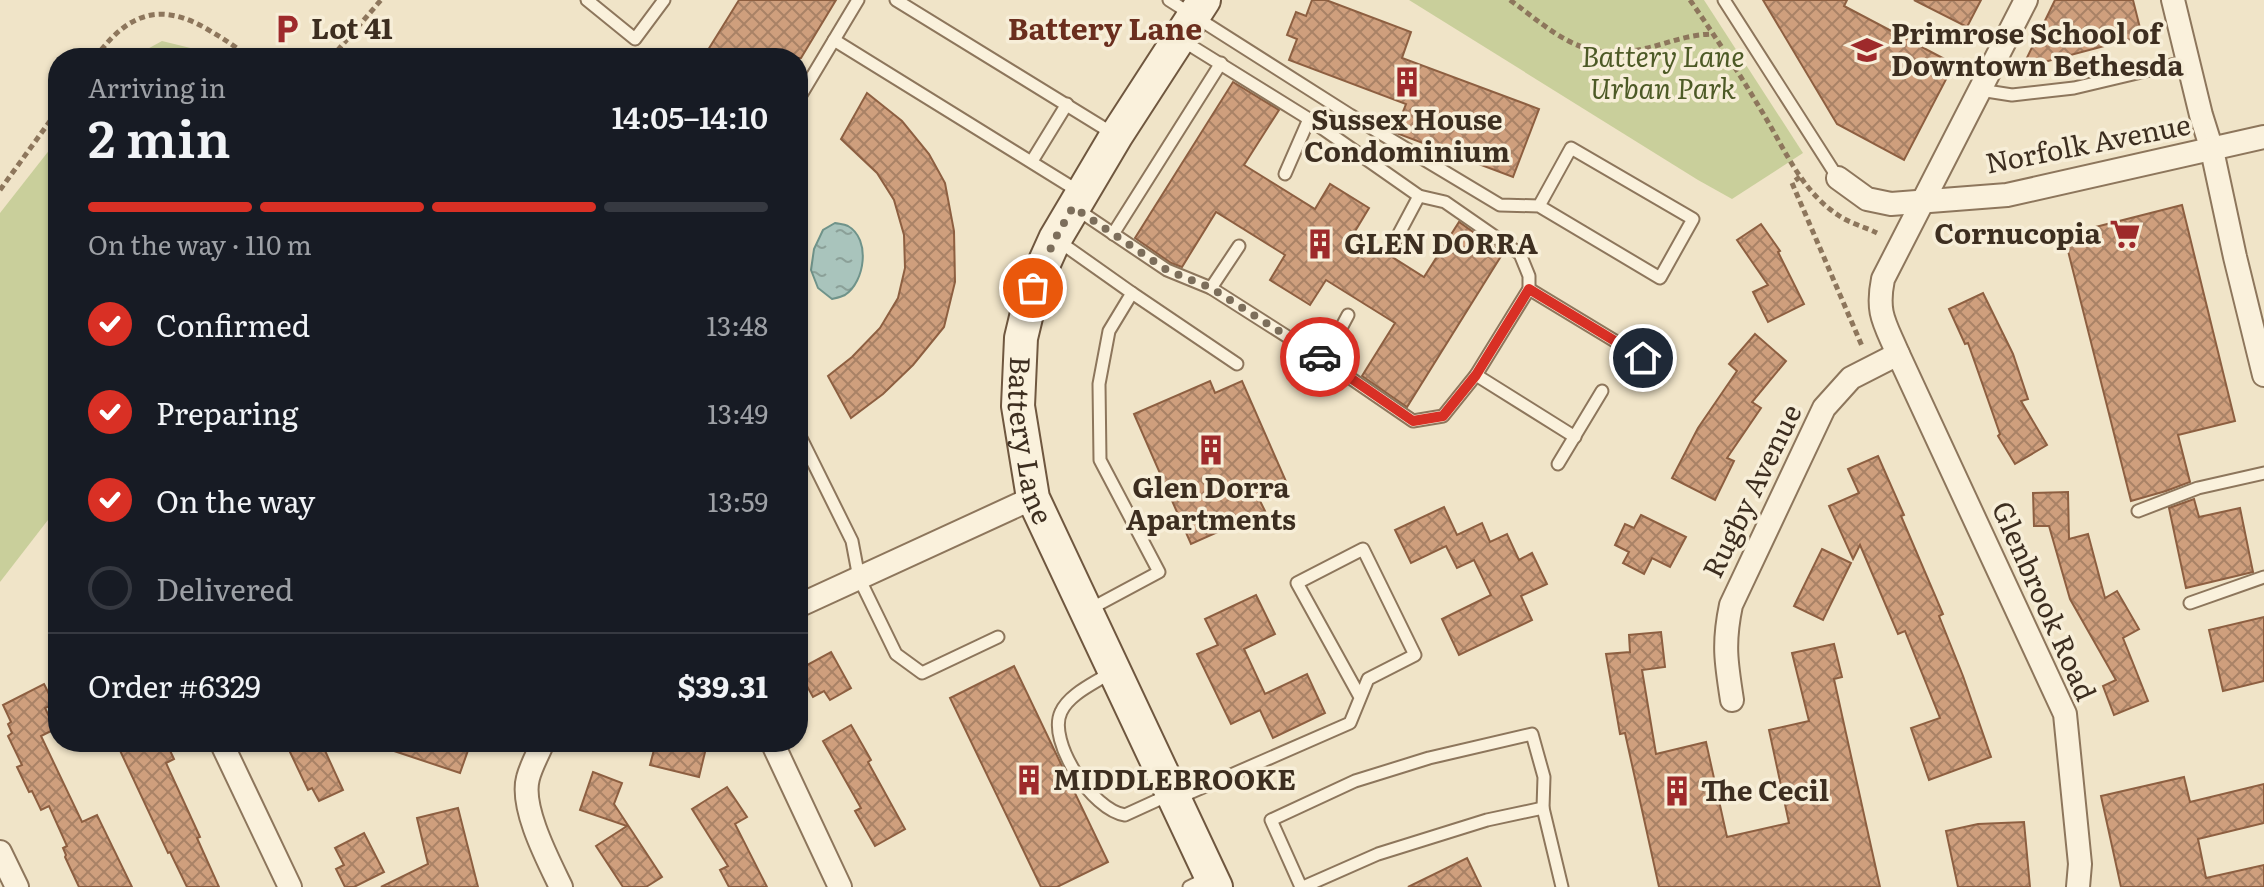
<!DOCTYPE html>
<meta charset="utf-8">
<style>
:root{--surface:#171b24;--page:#242831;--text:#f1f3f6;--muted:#9ea1a6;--line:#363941;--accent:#d93025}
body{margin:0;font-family:Literata,serif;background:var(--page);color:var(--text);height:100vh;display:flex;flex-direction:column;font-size:30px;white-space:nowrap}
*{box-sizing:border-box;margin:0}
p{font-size:26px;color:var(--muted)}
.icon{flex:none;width:44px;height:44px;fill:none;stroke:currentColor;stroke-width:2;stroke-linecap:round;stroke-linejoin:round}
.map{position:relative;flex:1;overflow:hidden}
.drawer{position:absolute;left:48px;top:48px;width:760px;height:704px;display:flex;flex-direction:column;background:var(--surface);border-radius:32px;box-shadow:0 2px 6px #0004}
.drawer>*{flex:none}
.pin{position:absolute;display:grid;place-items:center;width:68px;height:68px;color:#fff;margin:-34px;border:4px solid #fff;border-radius:50%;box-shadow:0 2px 8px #0007}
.courier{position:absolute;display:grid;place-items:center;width:80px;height:80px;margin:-40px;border:6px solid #d93025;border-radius:50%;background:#fff;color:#222;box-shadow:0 2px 10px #0007}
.summary em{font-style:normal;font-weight:600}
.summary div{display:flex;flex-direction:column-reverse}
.summary{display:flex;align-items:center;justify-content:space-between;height:136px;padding:0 40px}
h1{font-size:52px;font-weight:600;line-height:60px}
.bar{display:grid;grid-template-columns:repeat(4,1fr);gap:12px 8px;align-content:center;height:96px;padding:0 40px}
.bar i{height:10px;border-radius:6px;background:var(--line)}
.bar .active{background:var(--accent)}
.bar p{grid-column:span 4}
.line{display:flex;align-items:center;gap:20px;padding:0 40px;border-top:2px solid var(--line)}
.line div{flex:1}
ol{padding:0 40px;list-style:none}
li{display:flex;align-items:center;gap:24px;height:88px}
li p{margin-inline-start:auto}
li .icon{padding:8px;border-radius:50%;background:var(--accent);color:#fff;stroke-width:4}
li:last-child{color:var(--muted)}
li i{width:44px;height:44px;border:4px solid var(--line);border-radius:50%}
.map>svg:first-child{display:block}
</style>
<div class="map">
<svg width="2264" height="887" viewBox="0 0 2264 887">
<defs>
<pattern id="water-ripples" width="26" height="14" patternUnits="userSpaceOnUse" patternTransform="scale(2)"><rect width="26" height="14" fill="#a9c4bc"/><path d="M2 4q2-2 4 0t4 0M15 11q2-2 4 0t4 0" fill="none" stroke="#8ba098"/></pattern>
<pattern id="building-cross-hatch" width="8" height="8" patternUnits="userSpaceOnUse" patternTransform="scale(2)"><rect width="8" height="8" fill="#cf9f7d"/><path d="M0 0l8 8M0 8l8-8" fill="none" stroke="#a98266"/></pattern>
</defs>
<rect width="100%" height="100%" fill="#f0e4c8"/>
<g fill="#c9cf9b">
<polygon points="1409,0 1704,0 1803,153 1732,199 1698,180"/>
<polygon points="162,41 231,58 131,58"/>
<polygon points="58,139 58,507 0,582 0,213"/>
</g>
<path fill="url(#water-ripples)" stroke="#6f938a" stroke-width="2" d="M835 223C839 224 844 224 848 226 871 239 865 282 845 295 841 297 836 298 832 299L818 288 811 270 814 249 823 230Z"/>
<g fill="url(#building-cross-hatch)" stroke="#8d5f41" stroke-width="2">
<polygon points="739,0 836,0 801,58 703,58"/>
<polygon points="1312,0 1326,0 1411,32 1402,58 1539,109 1513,177 1396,133 1395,132 1406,104 1289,60 1297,39 1287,35 1296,12 1306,16"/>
<polygon points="1763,0 1847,0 1844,6 1954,64 1904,160 1837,124"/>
<polygon points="1914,0 1981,0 1967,27"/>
<polygon points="2055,0 2133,0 2142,36 2022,68"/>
<polygon points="1233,82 1279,110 1244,165 1315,209 1330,184 1369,208 1354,233 1424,277 1459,222 1503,253 1407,407 1362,376 1395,323 1326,280 1310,305 1270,280 1285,255 1216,212 1182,267 1171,263 1135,238"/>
<polygon points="867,93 902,121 929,154 945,183 954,231 955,282 944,327 913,365 883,394 851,418 828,376 852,357 880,328 898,298 905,268 904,235 894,200 877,173 841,139"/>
<polygon points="2182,205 2235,421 2178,435 2190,482 2166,491 2131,501 2064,235"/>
<polygon points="1761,224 1780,251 1778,252 1804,304 1768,322 1753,292 1768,285 1737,240"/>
<polygon points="1983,293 2013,354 2028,399 2021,401 2047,445 2015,464 1998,436 2000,434 1968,343 1965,344 1949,309"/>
<polygon points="1755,334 1786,361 1752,402 1761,408 1727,458 1734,461 1715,500 1672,478 1698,428 1737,371 1729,364"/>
<polygon points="1210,381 1215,393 1242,381 1288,486 1259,499 1265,511 1191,544 1134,414"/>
<polygon points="1878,456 1904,515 1901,516 1943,614 1939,616 1963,676 1991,757 1929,780 1911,728 1940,718 1905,631 1898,634 1860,545 1853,559 1829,506 1859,493 1848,469"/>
<polygon points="2068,492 2069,539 2088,534 2105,598 2117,591 2139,629 2123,638 2148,701 2114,715 2103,686 2116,680 2070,599 2049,526 2034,526 2033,493"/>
<polygon points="2194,499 2199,517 2240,508 2253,572 2186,588 2169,508"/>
<polygon points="1444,507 1457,535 1482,523 1490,542 1507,534 1519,560 1532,553 1547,584 1521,596 1532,620 1459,655 1442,619 1491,595 1474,560 1457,568 1446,546 1411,563 1395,530"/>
<polygon points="1641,515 1686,537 1670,567 1652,558 1644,574 1623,563 1629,552 1615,545 1625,524 1634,528"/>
<polygon points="1822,549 1851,563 1823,620 1794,606"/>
<polygon points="1256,595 1275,634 1244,649 1265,694 1307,674 1325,713 1273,738 1260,710 1231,724 1197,654 1218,645 1205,619"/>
<polygon points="2264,617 2264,681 2223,691 2209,630"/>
<polygon points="1661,632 1665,667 1642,670 1656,754 1706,742 1727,837 1789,823 1769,730 1809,721 1792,653 1834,644 1842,677 1834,679 1880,887 1659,887 1625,733 1620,734 1606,654 1630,652 1629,635"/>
<polygon points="831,652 851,688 830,700 824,691 813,697 798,670"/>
<polygon points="1014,666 1108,862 1057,887 1041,887 950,698"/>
<polygon points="44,684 54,704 45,708 55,729 41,736 82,822 97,815 132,887 79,887 65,857 66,855 63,848 67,846 49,806 41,810 32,791 29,792 17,767 22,765 8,736 12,733 8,724 11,722 3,705"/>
<polygon points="851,725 871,760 868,762 905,829 875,846 855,811 861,808 823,741"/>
<polygon points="116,742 166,742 174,759 166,763 200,837 197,838 219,887 187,887 170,852 168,853"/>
<polygon points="306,742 321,742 343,790 319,801 312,788 308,790 289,750"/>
<polygon points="379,742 471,742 460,773 379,746"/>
<polygon points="656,742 683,742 706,748 699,777 650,765"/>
<polygon points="593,772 622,783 614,804 662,877 646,887 623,887 596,846 627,826 580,810"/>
<polygon points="2184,777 2190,802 2264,784 2264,823 2198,839 2206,878 2264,865 2264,887 2121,887 2101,796"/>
<polygon points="727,787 747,817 735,824 767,887 729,887 720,870 728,866 692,809"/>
<polygon points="458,808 478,887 381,887 428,864 417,818"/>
<polygon points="2024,822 2030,887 1958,887 1946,831 1978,824"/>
<polygon points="364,833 384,872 354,887 345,887 336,869 344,865 335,848"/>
<polygon points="1467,858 1481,887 1408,887"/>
</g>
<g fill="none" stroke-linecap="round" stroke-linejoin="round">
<g stroke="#8d765c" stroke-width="15">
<g id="lane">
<polyline points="587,0 635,39 664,0"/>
<polyline points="896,0 1112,133"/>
<polyline points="1169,0 1350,115 1500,205 1539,206 1660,278 1693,219 1571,148 1539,206"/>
<polyline points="1724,0 1838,178"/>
<polyline points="1180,39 1309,119 1419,196 1394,243"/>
<polyline points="834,40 1078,191"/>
<polyline points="1980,90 2012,95 2074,88 2188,61"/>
<polyline points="798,100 858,0"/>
<polyline points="1032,161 1067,104"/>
<polyline points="1285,174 1309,119"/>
<polyline points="1075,208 1167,270 1211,288 1324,360 1348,315"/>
<polyline points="1113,234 1221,63"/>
<polyline points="1057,240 1132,293 1109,331 1099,384 1100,460 1159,572 1090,609"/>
<polyline points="1211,288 1239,246"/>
<polyline points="1529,289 1643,358"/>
<polyline points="1132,293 1237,364"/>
<polyline points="1324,360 1413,421 1443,416 1476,375 1529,289 1529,276 1520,254 1445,202 1419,196"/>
<polyline points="1476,375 1575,437"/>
<polyline points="798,432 852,541 859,578 896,654 922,673 998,637"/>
<polyline points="1558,464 1602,391"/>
<polyline points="2138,511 2198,488 2264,473"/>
<polyline points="2190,603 2264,577"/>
<path d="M1110 673C1095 683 1069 694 1061 712 1047 741 1092 810 1125 815L1171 794"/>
<polyline points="1176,799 1350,723 1368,679 1415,655 1363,549 1297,583 1360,697"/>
<polyline points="1189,887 1207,878"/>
<polyline points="1301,887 1271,820 1355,781 1429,758 1532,734 1544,777 1543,808 1562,887"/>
<polyline points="1303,887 1378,854 1487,820 1543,808"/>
</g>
</g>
<g stroke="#8d765c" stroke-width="26">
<g id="street">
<path d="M2026 0 1883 279C1876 314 1885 323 1898 354L2065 714 2080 864 2078 887"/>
<polyline points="2173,0 2201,115 2212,150 2235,257 2264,375"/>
<polyline points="1838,178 1867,199 1891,204 2007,195 2264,137"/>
<polyline points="798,606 1033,498"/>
<path d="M1732 700C1726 662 1723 643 1731 605L1824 408 1851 378 1898 354"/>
<polyline points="221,742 290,887"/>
<path d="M543 742C538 754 531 766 528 778 520 807 548 860 561 887"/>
<polyline points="772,742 840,887"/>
<polyline points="0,852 17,887"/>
</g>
</g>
<g stroke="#6f573f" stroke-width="36">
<g id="secondary">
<path id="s1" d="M1204 0 1116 136 1055 239 1033 288 1021 338 1018 406 1033 498 1216 887"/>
</g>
</g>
<g stroke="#8d765c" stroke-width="5" stroke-dasharray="6 4" stroke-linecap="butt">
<path d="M1510 0C1554 32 1580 61 1638 50 1665 45 1683 35 1712 34"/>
<path d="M1690 0C1715 36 1739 73 1761 110 1784 147 1800 190 1838 215 1849 223 1865 227 1877 233"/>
<path d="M95 58C127 14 159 1 207 29 222 38 236 46 248 58"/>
<polyline points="331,58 381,0"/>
<polyline points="1800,177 1792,183 1862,346"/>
<polyline points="0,190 58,110"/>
</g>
<use href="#lane" stroke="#faf1dc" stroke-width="11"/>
<use href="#street" stroke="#faf1dc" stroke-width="22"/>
<use href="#secondary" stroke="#faf1dc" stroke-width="32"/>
</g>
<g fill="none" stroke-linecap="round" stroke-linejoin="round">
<polyline stroke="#7c6e5b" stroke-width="8" stroke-dasharray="0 14.4" points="1033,288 1055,239 1073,207 1167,270 1211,288 1320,357"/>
<polyline stroke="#d93025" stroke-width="10" points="1320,357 1413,421 1443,416 1476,375 1529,289 1643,358"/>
</g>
<defs>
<g id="parking-bare" transform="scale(2.4)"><path d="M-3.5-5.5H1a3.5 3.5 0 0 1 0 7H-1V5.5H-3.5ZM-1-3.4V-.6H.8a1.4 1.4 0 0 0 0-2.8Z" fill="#9e2a2b" stroke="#f7eed8" stroke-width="2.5" paint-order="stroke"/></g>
<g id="school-bare" transform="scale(2.4)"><path d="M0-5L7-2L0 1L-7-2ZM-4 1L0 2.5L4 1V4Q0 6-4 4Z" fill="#9e2a2b" stroke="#f7eed8" stroke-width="2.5" paint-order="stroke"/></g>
<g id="building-bare" transform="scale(2.4)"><path d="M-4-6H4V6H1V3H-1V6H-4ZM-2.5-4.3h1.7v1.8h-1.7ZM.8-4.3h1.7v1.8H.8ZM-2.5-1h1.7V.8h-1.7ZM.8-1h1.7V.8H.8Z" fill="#9e2a2b" stroke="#f7eed8" stroke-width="2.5" paint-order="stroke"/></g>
<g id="supermarket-bare" transform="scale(2.4)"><path d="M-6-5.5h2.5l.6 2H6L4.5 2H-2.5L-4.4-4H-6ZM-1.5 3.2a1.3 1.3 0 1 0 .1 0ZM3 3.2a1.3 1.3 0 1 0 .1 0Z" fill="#9e2a2b" stroke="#f7eed8" stroke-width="2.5" paint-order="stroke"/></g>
</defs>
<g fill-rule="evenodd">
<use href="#parking-bare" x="287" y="29"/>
<use href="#school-bare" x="1867" y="50"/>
<use href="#building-bare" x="1407" y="82"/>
<use href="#supermarket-bare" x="2125" y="234"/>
<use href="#building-bare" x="1320" y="244"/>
<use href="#building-bare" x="1211" y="450"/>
<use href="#building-bare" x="1029" y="780"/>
<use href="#building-bare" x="1677" y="791"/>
</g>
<g text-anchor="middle" stroke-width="7" stroke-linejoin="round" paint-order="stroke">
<g font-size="28" font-weight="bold" fill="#3d2e20" stroke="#f7eed8" text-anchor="start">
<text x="311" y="39">Lot 41</text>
<text x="1891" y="44">Primrose School of<tspan x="1891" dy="32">Downtown Bethesda</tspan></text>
<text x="1407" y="130" text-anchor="middle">Sussex House<tspan x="1407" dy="32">Condominium</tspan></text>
<text x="2101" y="244" text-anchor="end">Cornucopia</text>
<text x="1344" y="254">GLEN DORRA</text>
<text x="1211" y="498" text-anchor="middle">Glen Dorra<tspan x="1211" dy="32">Apartments</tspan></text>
<text x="1053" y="790">MIDDLEBROOKE</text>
<text x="1701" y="801">The Cecil</text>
</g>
<g font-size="28" font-style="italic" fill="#4d5a26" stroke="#f7eed8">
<text x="1663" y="67">Battery Lane<tspan x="1663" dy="32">Urban Park</tspan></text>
</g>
<g font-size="28" fill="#3d2e20" stroke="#f7eed8">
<text transform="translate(2088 144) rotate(-11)" y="10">Norfolk Avenue</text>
<text dy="10" stroke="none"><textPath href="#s1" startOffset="490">Battery Lane</textPath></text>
<text transform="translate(1752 491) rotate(-64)" y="10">Rugby Avenue</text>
<text transform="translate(2044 601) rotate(66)" y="10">Glenbrook Road</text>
</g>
<g font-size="30" font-weight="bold" fill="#6b2e1e" stroke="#f7eed8">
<text x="1105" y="40">Battery Lane</text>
</g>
</g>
</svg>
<div class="pin" style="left:1033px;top:288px;background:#ea580c"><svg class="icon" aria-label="bag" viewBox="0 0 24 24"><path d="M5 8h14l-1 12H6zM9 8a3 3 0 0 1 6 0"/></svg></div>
<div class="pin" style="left:1643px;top:358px;background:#1f2937"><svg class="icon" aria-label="home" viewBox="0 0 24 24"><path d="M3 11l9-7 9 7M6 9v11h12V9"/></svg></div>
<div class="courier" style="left:1320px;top:357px"><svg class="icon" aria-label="car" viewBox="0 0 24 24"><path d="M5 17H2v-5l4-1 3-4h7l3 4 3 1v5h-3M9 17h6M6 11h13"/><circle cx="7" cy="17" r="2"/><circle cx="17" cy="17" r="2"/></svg></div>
<section class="drawer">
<div class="summary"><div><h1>2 min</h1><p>Arriving in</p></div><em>14:05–14:10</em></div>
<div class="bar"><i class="active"></i><i class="active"></i><i class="active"></i><i></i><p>On the way · 110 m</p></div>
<ol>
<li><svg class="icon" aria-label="check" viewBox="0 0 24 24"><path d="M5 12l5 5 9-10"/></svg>Confirmed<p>13:48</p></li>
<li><svg class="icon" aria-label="check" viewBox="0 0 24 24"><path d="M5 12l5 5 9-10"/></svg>Preparing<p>13:49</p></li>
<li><svg class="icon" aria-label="check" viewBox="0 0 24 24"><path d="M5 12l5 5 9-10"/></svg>On the way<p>13:59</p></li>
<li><i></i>Delivered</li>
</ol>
<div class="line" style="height:104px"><div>Order #6329</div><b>$39.31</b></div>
</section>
</div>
